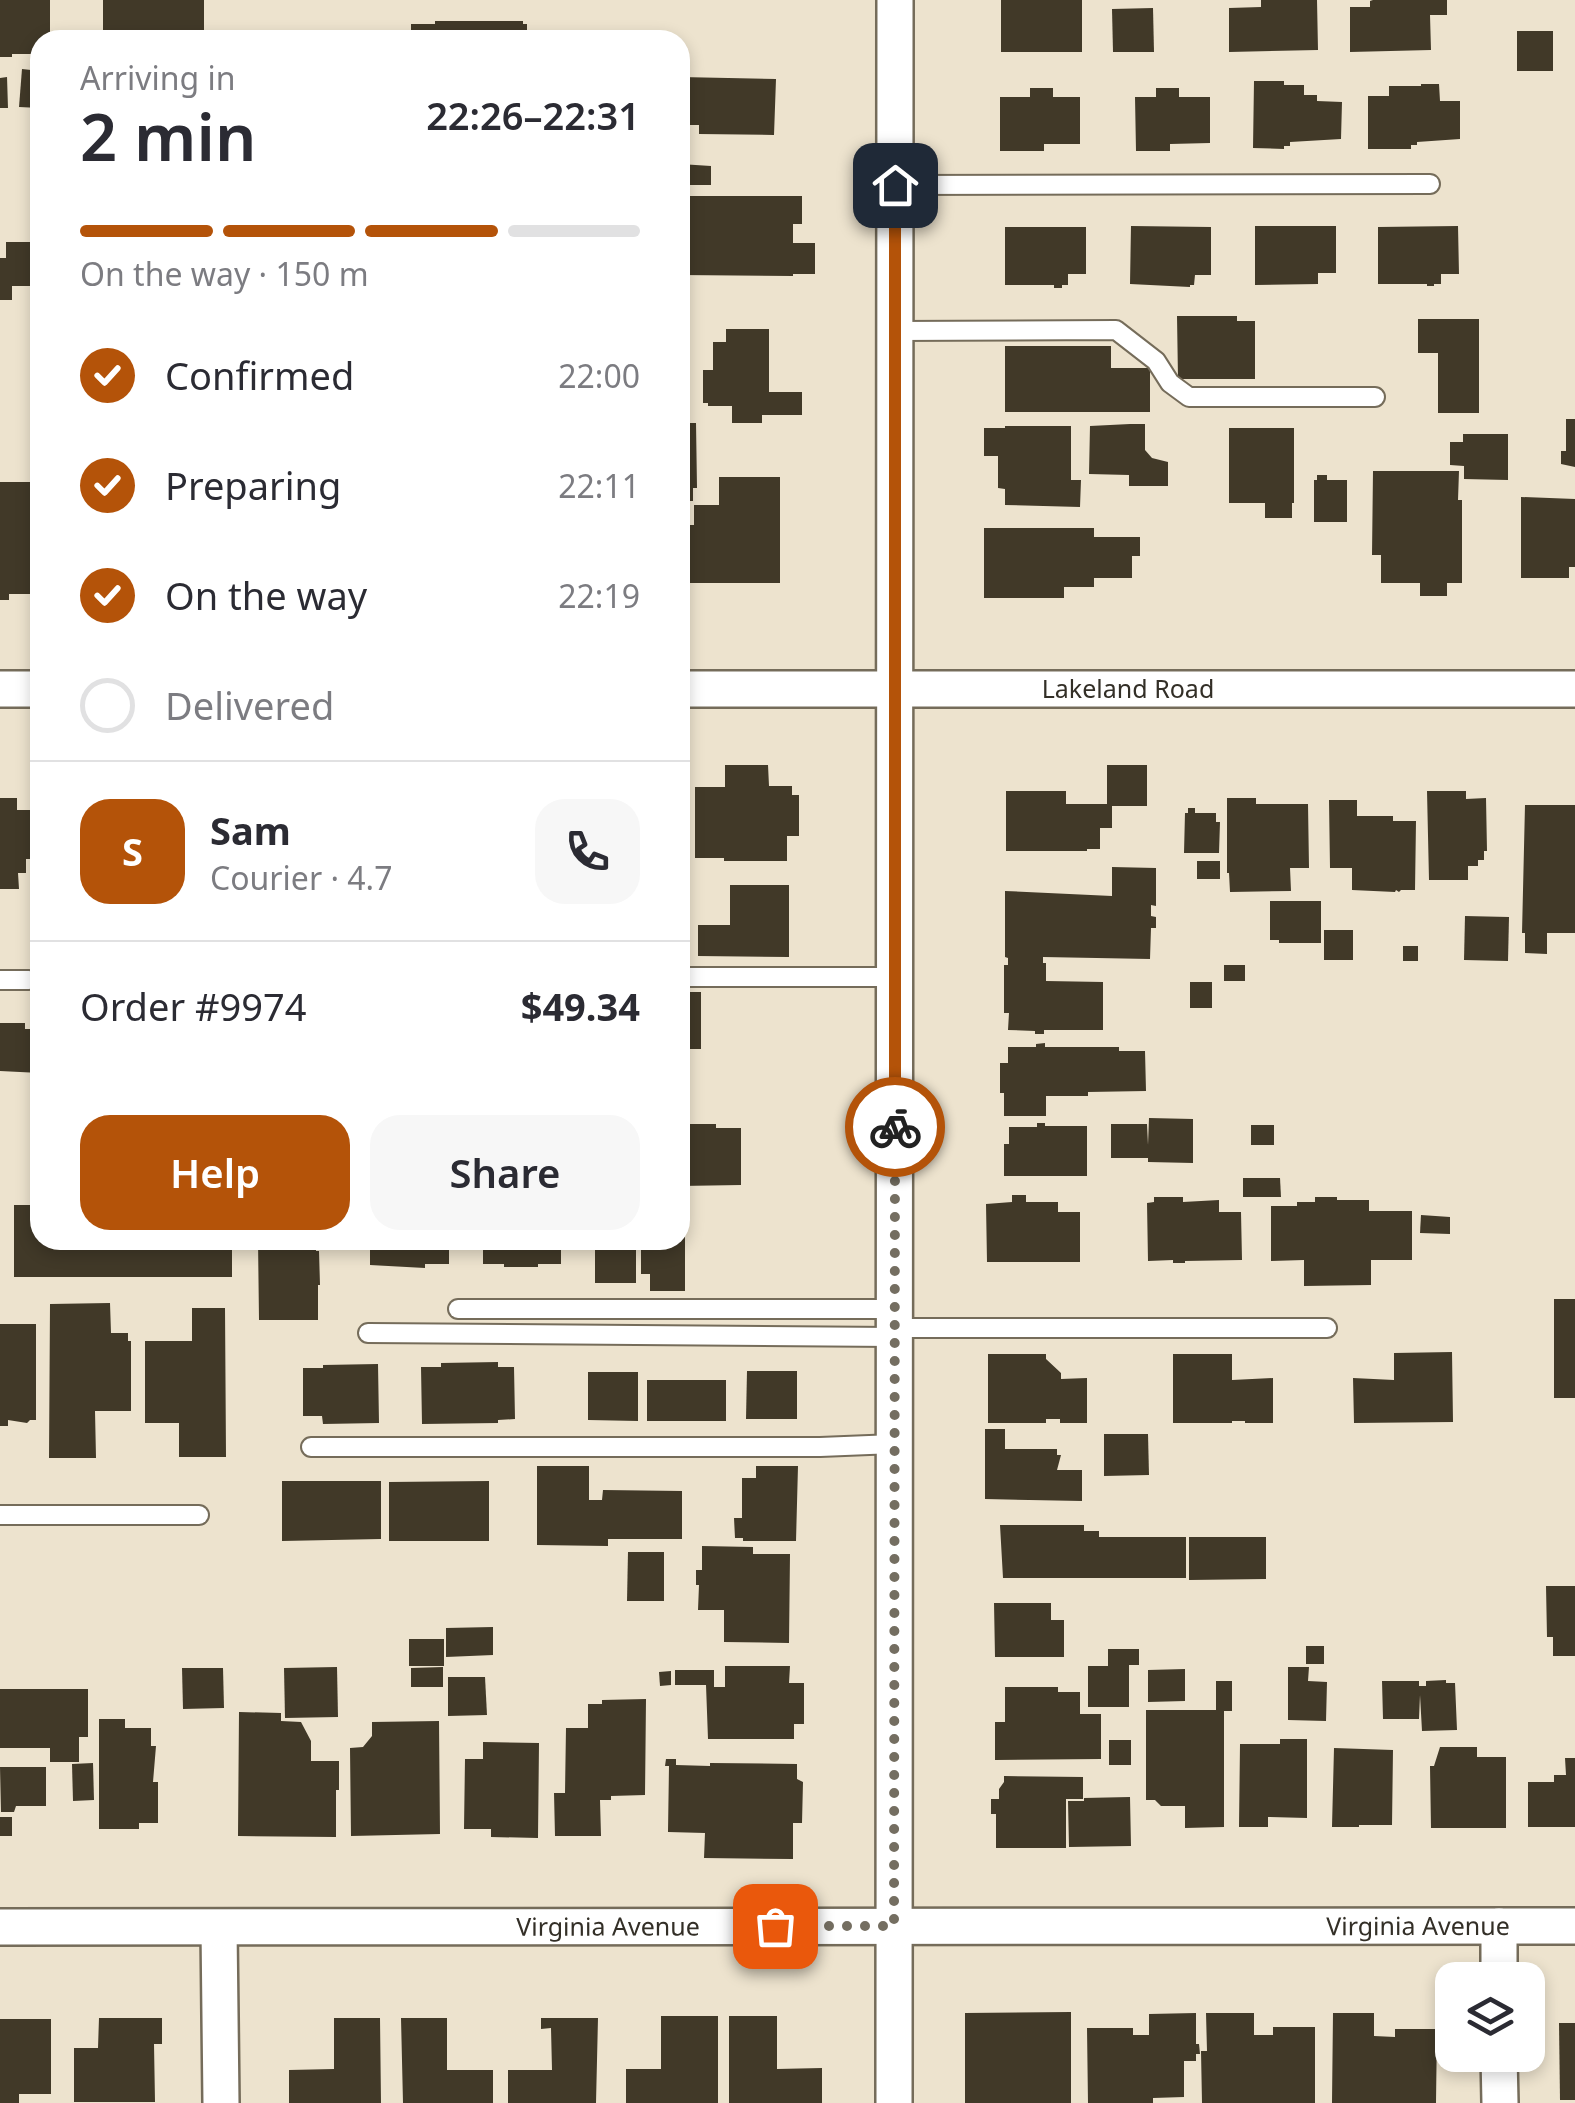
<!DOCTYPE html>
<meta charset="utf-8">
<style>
:root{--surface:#fff;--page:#f7f7f7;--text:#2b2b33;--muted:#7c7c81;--line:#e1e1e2;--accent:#b45309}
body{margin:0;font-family:"Noto Sans",sans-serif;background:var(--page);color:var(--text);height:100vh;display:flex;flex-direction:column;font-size:38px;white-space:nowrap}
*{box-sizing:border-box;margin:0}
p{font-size:32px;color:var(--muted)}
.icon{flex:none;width:55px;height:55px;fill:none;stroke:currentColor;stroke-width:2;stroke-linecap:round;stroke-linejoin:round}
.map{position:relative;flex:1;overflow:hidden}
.side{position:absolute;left:30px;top:30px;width:660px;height:1220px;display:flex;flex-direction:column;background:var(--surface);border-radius:30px;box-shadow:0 5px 15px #0003}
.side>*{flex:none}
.controls{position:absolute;left:1435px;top:1962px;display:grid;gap:20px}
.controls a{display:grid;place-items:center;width:110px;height:110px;border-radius:20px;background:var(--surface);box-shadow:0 5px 15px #0003;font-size:50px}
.pin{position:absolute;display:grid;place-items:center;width:85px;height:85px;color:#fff;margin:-42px;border-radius:20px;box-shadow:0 5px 15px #0006}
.courier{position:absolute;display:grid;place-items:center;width:100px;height:100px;margin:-50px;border:8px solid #b45309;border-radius:50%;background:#fff;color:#222;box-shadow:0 2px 12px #0007}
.head em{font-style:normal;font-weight:600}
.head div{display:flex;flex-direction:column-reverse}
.head{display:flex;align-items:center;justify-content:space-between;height:170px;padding:0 50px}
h1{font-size:65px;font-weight:600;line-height:75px}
.bar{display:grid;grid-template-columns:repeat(4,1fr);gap:15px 10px;align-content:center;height:120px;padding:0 50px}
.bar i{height:12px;border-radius:8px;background:var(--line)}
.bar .selected{background:var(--accent)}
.bar p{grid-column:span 4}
.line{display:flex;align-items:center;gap:25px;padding:0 50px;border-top:2px solid var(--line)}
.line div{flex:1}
.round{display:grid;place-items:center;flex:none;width:105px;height:105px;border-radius:30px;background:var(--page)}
ol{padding:0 50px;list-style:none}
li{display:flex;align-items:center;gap:30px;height:110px}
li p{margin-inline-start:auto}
li .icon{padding:10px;border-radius:50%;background:var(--accent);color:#fff;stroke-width:4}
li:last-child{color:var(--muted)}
li i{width:55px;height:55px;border:5px solid var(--line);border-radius:50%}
.cta{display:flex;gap:20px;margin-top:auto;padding:20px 50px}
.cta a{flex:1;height:115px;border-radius:30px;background:var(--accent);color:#fff;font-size:40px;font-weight:600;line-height:115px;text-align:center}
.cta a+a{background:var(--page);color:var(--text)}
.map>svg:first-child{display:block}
</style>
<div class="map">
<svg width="1575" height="2103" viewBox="0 0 1575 2103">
<rect width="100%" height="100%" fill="#ede3ce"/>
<g fill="#413928">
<polygon points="0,0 50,0 50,40 40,40 40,54 12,54 12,57 0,57"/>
<rect x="103" y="0" width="101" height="40"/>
<rect x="1001" y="0" width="81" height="52"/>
<polygon points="1261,0 1317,0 1318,50 1229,52 1229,8 1261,7"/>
<polygon points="1373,0 1447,0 1447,15 1430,15 1431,50 1350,52 1350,7 1370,7 1370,1"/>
<polygon points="1153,8 1154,52 1113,52 1112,9"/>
<polygon points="435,21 523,21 523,24 527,24 527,40 411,40 411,24 435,24"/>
<rect x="1517" y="31" width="36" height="40"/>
<polygon points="22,69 40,71 40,108 19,107"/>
<polygon points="7,77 8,108 0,108 0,78"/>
<polygon points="680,77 776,79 774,135 699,134 699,125 685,125 685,121 680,121"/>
<polygon points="1254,81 1284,81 1284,85 1304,85 1304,95 1317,95 1317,101 1342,102 1341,139 1290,142 1290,146 1284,146 1284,149 1253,148"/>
<polygon points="1421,84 1439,84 1440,101 1460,101 1460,139 1417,142 1417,145 1411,145 1411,149 1368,149 1368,96 1389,96 1389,86 1421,86"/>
<polygon points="1030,88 1053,88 1053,97 1080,97 1080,144 1044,144 1044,151 1000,151 1000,97 1030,97"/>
<polygon points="1156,88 1179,88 1179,97 1210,97 1210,143 1170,144 1170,151 1136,151 1135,97 1156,97"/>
<polygon points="680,164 711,166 711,185 680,185"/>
<polygon points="680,196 802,196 802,224 793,224 793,243 815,243 815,274 793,274 793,276 680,275"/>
<polygon points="1131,226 1211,227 1211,275 1195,275 1194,285 1190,285 1190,287 1130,284"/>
<polygon points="1255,226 1336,226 1336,273 1318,273 1318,284 1255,285"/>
<polygon points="1458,226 1459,274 1441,274 1441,284 1434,284 1434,286 1427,286 1427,284 1378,284 1378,227"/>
<polygon points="1005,227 1086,227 1086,274 1068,274 1068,285 1062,285 1062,288 1054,288 1054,285 1005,285"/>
<polygon points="6,242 40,242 40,299 35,299 35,286 12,286 12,300 0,300 0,258 6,258"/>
<polygon points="1177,316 1237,316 1237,321 1255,321 1255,379 1178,379"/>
<polygon points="1418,319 1479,319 1479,413 1438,413 1438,353 1418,353"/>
<polygon points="726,329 769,329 769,392 802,392 802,415 762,415 762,423 732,423 732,406 708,406 708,403 703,403 703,370 713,370 713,342 726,342"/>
<polygon points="1005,346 1111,346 1111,368 1150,368 1150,412 1005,412"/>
<polygon points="1566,419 1575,419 1575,467 1561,464 1561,451 1566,451"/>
<polygon points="680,423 696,423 697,488 693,488 693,501 680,501"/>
<polygon points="1130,424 1145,424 1145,450 1152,458 1168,462 1168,486 1129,486 1129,475 1089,474 1090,426"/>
<polygon points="1005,426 1071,426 1071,480 1081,480 1080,507 1005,505 1005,489 998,488 998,456 984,456 984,428 1005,428"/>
<polygon points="1229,428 1294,428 1294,503 1292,503 1292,518 1265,518 1265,503 1229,503"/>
<polygon points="1463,434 1508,434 1508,480 1464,479 1464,466 1450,465 1450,442 1463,442"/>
<polygon points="1373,471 1459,471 1458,500 1462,500 1462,583 1447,583 1447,596 1420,596 1420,583 1381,583 1381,555 1372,555"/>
<polygon points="1317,475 1327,475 1327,480 1347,480 1347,522 1314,522 1314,480 1317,480"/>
<polygon points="719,477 780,477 780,583 680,583 680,525 694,525 694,505 719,505"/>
<polygon points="0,482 40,482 40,594 9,594 9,600 0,600"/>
<polygon points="1521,497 1575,499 1575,567 1569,567 1569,578 1521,578"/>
<polygon points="984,528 1094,528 1094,537 1140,537 1140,556 1132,556 1132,578 1094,578 1094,587 1064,587 1064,598 984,598"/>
<polygon points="725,765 768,765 769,786 792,786 792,795 799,795 799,836 787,836 787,861 724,861 724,858 695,858 695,787 725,787"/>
<polygon points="1107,765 1147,765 1147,806 1112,806 1112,828 1100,828 1100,849 1087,849 1087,851 1006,851 1006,791 1066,791 1066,804 1107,804"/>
<polygon points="1427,791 1466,791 1466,799 1486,798 1487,851 1484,851 1484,860 1478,860 1478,866 1468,866 1468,880 1429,880"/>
<polygon points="0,798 17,798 17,810 38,810 39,859 26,859 26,873 18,873 19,889 0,889"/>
<polygon points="1227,798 1256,798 1256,804 1308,804 1309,868 1290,868 1291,891 1230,892 1229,873 1227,873"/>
<polygon points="1329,800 1357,800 1357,816 1393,816 1393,821 1416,821 1415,890 1401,890 1399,892 1396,890 1395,892 1352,890 1352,868 1330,868"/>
<polygon points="1525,805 1575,805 1575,933 1547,933 1547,954 1525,953 1525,933 1522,933"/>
<polygon points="1188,808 1195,808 1195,813 1216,813 1216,822 1220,822 1219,853 1184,853 1185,813 1188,813"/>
<rect x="1197" y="861" width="23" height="18"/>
<polygon points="1112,867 1156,868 1156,906 1151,905 1151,916 1156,917 1156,928 1151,928 1150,959 1043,957 1043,963 1046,963 1046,981 1103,982 1103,1030 1044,1030 1044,1034 1035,1034 1035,1031 1008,1030 1009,1013 1004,1013 1004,965 1008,965 1008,958 1005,957 1005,891 1112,896"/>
<polygon points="730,885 789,885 789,957 698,956 698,925 730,925"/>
<polygon points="1270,901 1321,901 1321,943 1279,943 1279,940 1270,940"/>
<polygon points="1465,916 1509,917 1508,961 1464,960"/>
<rect x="1324" y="930" width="29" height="30"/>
<rect x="1403" y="946" width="15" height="15"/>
<rect x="1224" y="965" width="21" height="16"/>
<rect x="1190" y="982" width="22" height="26"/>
<polygon points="680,987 688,987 688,992 701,992 701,1049 680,1049"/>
<polygon points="0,1023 25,1023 25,1029 40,1029 40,1073 0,1071"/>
<polygon points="1045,1043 1045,1047 1119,1047 1119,1051 1145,1051 1146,1091 1088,1092 1088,1096 1046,1096 1046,1116 1004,1116 1004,1093 1000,1093 1000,1063 1008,1063 1008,1047 1036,1047 1036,1044"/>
<polygon points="1149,1118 1193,1119 1193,1163 1148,1162 1148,1158 1111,1158 1111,1124 1147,1124 1148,1145"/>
<polygon points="1037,1123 1045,1123 1045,1126 1087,1126 1087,1176 1004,1176 1004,1144 1009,1144 1009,1127 1037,1127"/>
<polygon points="682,1124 716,1124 716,1128 741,1128 741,1185 680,1186 680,1127"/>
<rect x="1251" y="1125" width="23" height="20"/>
<polygon points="1243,1178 1280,1178 1281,1197 1243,1197"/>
<polygon points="1012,1195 1026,1195 1026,1202 1058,1202 1058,1212 1080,1212 1080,1262 987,1262 986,1204 1012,1202"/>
<polygon points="1154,1197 1183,1197 1183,1202 1219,1200 1219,1212 1241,1212 1242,1260 1185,1261 1185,1263 1173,1263 1173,1260 1148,1261 1147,1203 1154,1202"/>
<polygon points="1315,1197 1337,1197 1337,1200 1369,1200 1369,1211 1412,1211 1412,1260 1371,1260 1371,1285 1304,1286 1304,1260 1271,1261 1271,1206 1297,1206 1297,1202 1315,1202"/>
<polygon points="14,1205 40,1205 40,1240 232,1240 232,1277 14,1277"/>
<polygon points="680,1205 685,1205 685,1291 650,1291 650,1274 641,1274 641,1240 680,1240"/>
<polygon points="1421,1215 1450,1217 1450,1234 1420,1233"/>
<polygon points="258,1240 316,1240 316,1251 319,1251 320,1285 318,1285 318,1320 259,1320"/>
<polygon points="370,1240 449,1240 449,1264 425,1264 425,1268 370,1265"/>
<polygon points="483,1240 561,1240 561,1264 538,1264 538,1267 504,1267 504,1264 483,1264"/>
<rect x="595" y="1240" width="41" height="43"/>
<rect x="1554" y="1299" width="21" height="99"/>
<polygon points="110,1303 111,1333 128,1333 128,1341 131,1341 131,1411 95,1411 96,1458 49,1458 50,1304"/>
<polygon points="192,1308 225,1308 226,1457 179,1457 179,1423 145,1423 145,1341 192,1341"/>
<polygon points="0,1324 36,1324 36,1420 30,1420 27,1423 8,1420 8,1426 0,1426"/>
<polygon points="1452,1352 1453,1422 1354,1423 1353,1378 1394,1380 1394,1353"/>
<polygon points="988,1354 1046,1354 1046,1359 1061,1373 1061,1379 1087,1378 1087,1423 1060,1423 1060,1419 1046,1419 1046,1423 988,1423"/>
<polygon points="1173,1354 1232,1354 1232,1380 1273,1378 1273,1423 1245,1423 1245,1421 1232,1421 1232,1423 1173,1423"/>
<polygon points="498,1362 498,1367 514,1367 515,1419 498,1420 498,1423 422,1424 421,1367 441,1367 441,1363"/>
<polygon points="378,1364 379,1423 323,1424 322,1416 303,1416 303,1368 323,1368 323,1365"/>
<polygon points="747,1371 797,1371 797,1419 746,1419"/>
<polygon points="588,1372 638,1372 638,1421 588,1420"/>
<rect x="647" y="1380" width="79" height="41"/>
<polygon points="985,1429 1005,1429 1005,1449 1057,1449 1057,1455 1061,1455 1057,1470 1082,1470 1082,1501 985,1499"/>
<polygon points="1104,1434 1148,1434 1149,1475 1104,1476"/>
<polygon points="537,1466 589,1466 589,1500 602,1500 603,1490 682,1491 682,1539 608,1539 608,1546 537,1545"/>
<polygon points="756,1466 798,1466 796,1541 743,1541 743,1538 735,1538 734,1518 742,1518 742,1478 756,1478"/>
<polygon points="282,1481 381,1481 381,1539 282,1541"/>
<polygon points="489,1481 489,1541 389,1541 389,1482"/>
<polygon points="1000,1525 1084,1525 1084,1531 1099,1531 1099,1537 1186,1537 1186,1578 1003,1578"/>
<polygon points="1189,1537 1266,1537 1266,1579 1189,1580"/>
<polygon points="702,1546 753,1547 753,1554 790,1554 789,1643 724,1642 724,1610 698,1610 699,1585 696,1585 696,1570 702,1570"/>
<polygon points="628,1552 664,1552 664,1601 627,1601"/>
<polygon points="1546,1586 1575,1586 1575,1656 1553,1656 1553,1637 1547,1637"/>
<polygon points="994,1603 1051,1603 1051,1620 1064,1620 1064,1657 995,1657"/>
<polygon points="493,1627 493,1655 446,1657 446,1628"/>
<rect x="409" y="1639" width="35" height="27"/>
<rect x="1306" y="1646" width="18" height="18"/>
<polygon points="1108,1649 1139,1649 1139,1665 1129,1665 1129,1707 1088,1707 1088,1666 1108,1666"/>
<polygon points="725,1666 790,1666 789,1683 804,1683 804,1724 794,1724 794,1739 708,1739 706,1685 675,1685 675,1670 714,1670 714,1687 725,1687"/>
<polygon points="337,1667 338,1717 285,1718 284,1668"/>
<polygon points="443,1667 443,1687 411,1687 411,1668"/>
<polygon points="1288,1667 1309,1667 1308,1681 1327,1682 1326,1721 1288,1720"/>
<polygon points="182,1668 223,1668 224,1708 183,1709"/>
<polygon points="1185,1669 1185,1701 1148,1702 1148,1670"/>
<polygon points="671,1671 671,1685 660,1686 659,1672"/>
<polygon points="448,1677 485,1677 487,1715 448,1716"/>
<polygon points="1446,1680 1446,1683 1455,1683 1457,1730 1422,1731 1420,1695 1419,1719 1383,1719 1382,1681 1419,1681 1419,1686 1426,1686 1426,1681"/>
<polygon points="1216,1681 1232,1681 1232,1711 1224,1711 1224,1827 1185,1828 1185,1806 1161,1806 1155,1800 1146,1800 1146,1710 1216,1710"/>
<polygon points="1005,1687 1058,1687 1058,1692 1080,1692 1080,1714 1101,1714 1101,1759 995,1760 995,1722 1005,1722"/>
<polygon points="0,1689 88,1689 88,1737 79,1737 79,1762 50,1762 50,1748 0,1748"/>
<polygon points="646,1699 645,1795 611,1796 611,1800 600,1800 601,1836 555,1836 554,1793 565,1793 566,1728 588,1728 588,1704 602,1704 602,1700"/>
<polygon points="239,1712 281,1713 281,1721 301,1722 311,1741 311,1761 339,1761 339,1790 336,1790 336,1837 238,1836"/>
<polygon points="99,1719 125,1719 125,1728 151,1728 151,1746 156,1746 153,1782 158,1782 158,1823 139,1823 139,1829 99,1829"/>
<polygon points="439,1721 440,1834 351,1836 350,1748 363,1747 372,1736 372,1722"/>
<polygon points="1280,1739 1307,1739 1307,1818 1268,1817 1268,1827 1239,1827 1240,1744 1280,1744"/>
<rect x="1109" y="1740" width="22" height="25"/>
<polygon points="483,1742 539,1743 538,1838 491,1837 491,1829 464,1829 465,1759 483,1759"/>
<polygon points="1440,1747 1477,1747 1477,1757 1506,1757 1506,1828 1431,1828 1430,1766 1434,1766"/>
<polygon points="1334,1748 1393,1750 1392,1825 1359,1825 1359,1827 1332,1827"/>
<polygon points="1565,1758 1575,1758 1575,1827 1528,1827 1528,1782 1554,1782 1554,1775 1566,1775"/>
<polygon points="666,1759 676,1759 676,1765 710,1766 710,1763 797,1764 797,1779 803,1782 802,1823 793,1823 793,1859 704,1858 705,1833 668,1832 669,1766 665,1766"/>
<polygon points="93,1763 94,1800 73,1801 72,1764"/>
<polygon points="0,1767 46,1767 46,1806 16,1806 14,1812 1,1812"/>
<polygon points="1004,1776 1083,1777 1083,1799 1066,1799 1066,1848 996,1848 996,1814 991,1814 991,1799 999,1799 999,1789 1004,1782"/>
<polygon points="1130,1797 1131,1846 1069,1847 1068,1801 1084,1801 1084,1798"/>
<rect x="0" y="1817" width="12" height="19"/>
<polygon points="1071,2012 1071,2103 965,2103 965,2013"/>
<polygon points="1196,2013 1196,2044 1199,2044 1200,2054 1196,2054 1196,2061 1184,2061 1184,2097 1153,2098 1153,2103 1088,2103 1087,2028 1133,2028 1133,2035 1149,2035 1149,2014"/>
<polygon points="1206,2013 1254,2013 1254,2035 1273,2035 1273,2027 1315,2027 1315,2103 1202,2103 1201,2051 1207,2051"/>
<polygon points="1333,2013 1374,2013 1374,2036 1395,2037 1395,2029 1437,2029 1436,2103 1332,2103"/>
<polygon points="661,2016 718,2016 718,2103 626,2103 626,2069 661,2069"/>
<polygon points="729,2016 777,2016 777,2069 822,2068 822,2103 729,2103"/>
<polygon points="99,2018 162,2018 162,2044 154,2044 155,2102 74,2102 74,2048 98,2048"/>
<polygon points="334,2018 380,2018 381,2103 289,2103 289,2070 334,2069"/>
<polygon points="401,2018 447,2018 447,2070 493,2070 493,2103 403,2103"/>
<polygon points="541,2018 598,2018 596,2103 508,2103 508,2070 552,2070 551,2028 541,2029"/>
<polygon points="0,2019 51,2019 51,2094 19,2094 19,2103 0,2103"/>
<polygon points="1559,2023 1575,2023 1575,2100 1560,2100"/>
</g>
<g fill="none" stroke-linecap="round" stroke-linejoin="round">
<g stroke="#756c5a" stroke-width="22">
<g id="service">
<polyline points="895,185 1430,184"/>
<polyline points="895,331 1116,330 1156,361 1170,383 1189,397 1375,397"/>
<polyline points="680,977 895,977"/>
<polyline points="0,980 29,980"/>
<polyline points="458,1309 894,1309"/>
<polyline points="894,1328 1327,1328"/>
<polyline points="368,1333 894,1337"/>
<polyline points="311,1447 820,1447 894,1444"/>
<polyline points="0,1515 199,1515"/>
</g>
</g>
<g stroke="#756c5a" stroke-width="40">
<g id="minor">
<polyline points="0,689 40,689"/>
<path id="s1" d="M680 689H1575"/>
<polyline points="1499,1926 1499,1980"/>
<path id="s2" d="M0 1927 1575 1926"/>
<polyline points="219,1928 221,2103"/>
<polyline points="1499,2055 1500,2103"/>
<polyline points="894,2103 895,0"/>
</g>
</g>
<use href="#service" stroke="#fff" stroke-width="18"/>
<use href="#minor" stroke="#fff" stroke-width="35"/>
</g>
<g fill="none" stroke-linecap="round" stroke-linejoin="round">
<polyline stroke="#746e61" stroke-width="10" stroke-dasharray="0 18" points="775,1926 894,1926 895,1127"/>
<polyline stroke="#b45309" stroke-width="12" points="895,1127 895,185"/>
</g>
<g text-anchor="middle" stroke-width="10" stroke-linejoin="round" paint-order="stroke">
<g font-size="25" fill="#332f27" stroke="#ede3ce">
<text dy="9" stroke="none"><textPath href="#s1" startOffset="448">Lakeland Road</textPath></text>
<text dy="9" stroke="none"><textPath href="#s2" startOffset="1418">Virginia Avenue</textPath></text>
<text dy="9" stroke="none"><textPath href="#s2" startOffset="608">Virginia Avenue</textPath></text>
</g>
</g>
</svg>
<div class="controls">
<a><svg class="icon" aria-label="layers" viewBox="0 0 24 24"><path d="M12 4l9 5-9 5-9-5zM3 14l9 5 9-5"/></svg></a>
</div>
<div class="pin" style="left:775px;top:1926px;background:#ea580c"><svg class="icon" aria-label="bag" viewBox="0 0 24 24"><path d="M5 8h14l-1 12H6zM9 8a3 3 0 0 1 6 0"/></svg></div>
<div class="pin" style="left:895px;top:185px;background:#1f2937"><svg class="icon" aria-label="home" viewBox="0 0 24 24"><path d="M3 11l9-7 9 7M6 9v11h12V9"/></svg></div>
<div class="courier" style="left:895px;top:1127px"><svg class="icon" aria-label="bike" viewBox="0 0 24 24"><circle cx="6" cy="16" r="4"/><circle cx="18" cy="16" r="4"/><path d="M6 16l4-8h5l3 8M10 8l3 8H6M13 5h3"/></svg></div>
<section class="side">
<div class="head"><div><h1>2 min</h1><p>Arriving in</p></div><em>22:26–22:31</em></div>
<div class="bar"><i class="selected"></i><i class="selected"></i><i class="selected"></i><i></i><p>On the way · 150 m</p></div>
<ol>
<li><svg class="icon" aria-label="check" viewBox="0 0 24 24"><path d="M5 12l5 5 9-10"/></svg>Confirmed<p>22:00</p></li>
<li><svg class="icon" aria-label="check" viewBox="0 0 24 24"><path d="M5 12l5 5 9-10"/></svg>Preparing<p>22:11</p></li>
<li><svg class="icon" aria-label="check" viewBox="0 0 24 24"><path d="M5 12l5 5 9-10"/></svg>On the way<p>22:19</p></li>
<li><i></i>Delivered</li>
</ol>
<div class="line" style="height:180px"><b class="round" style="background:var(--accent);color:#fff">S</b><div><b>Sam</b><p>Courier · 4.7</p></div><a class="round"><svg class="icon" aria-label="phone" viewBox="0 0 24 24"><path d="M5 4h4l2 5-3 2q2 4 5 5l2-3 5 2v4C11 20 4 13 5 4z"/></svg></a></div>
<div class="line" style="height:130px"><div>Order #9974</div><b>$49.34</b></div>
<div class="cta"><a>Help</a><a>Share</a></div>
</section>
</div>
